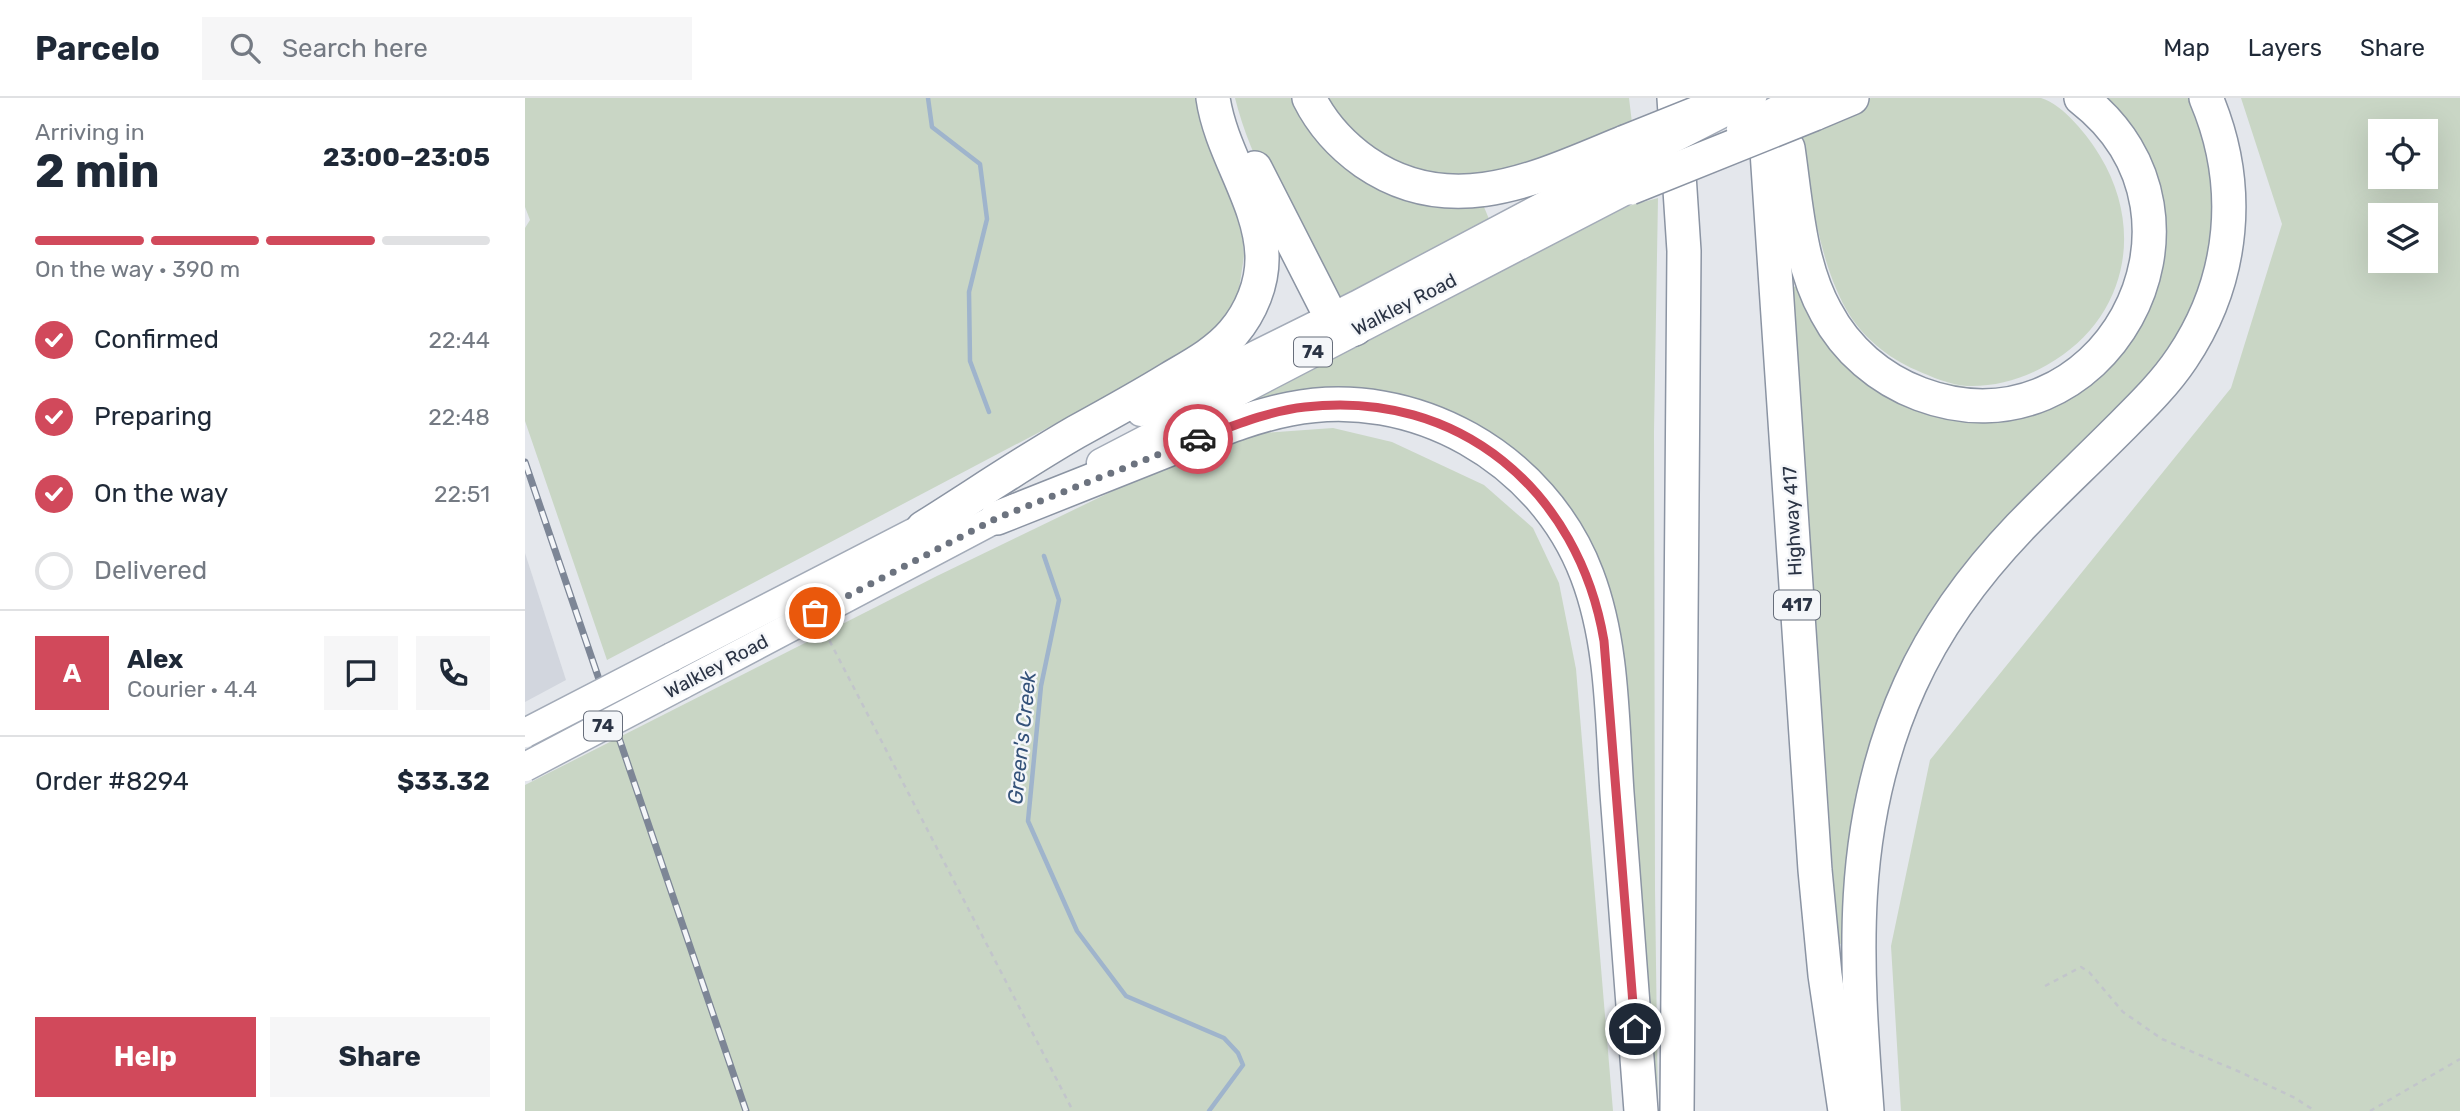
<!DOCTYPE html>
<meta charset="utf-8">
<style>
:root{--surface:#fff;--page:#f6f6f7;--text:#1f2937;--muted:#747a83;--line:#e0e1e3;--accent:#d1495b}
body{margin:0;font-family:Rubik,sans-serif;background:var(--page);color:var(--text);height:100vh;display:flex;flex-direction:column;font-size:26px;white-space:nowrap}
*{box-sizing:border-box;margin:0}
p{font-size:23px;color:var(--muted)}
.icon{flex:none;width:38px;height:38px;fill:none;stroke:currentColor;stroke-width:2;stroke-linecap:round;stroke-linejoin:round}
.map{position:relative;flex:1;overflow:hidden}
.details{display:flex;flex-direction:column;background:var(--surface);width:525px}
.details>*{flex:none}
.tools{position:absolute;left:1843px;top:21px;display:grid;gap:14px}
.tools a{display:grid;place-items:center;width:70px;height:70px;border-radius:0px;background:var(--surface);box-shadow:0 7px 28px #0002;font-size:35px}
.pin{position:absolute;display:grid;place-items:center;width:60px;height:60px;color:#fff;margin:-30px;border:4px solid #fff;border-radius:50%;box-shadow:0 2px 7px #0007}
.courier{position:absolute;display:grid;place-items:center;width:70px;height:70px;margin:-35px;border:5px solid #d1495b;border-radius:50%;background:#fff;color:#222;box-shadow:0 2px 9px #0007}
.headline em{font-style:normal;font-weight:700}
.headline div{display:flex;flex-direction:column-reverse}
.headline{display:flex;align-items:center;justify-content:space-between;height:119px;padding:0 35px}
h1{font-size:46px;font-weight:700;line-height:52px}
.bar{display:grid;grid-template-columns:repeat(4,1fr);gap:10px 7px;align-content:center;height:84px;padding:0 35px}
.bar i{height:9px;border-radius:5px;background:var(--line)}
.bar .current{background:var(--accent)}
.bar p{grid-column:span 4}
.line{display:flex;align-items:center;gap:18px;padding:0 35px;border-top:2px solid var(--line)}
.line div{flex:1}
.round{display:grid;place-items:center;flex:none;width:74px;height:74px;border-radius:0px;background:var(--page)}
ol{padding:0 35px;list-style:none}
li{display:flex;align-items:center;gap:21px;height:77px}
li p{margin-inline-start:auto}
li .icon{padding:7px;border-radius:50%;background:var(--accent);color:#fff;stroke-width:4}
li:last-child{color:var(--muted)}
li i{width:38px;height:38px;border:4px solid var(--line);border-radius:50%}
.button{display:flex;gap:14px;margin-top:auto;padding:14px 35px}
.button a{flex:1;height:80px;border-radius:0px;background:var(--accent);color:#fff;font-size:28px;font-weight:700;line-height:80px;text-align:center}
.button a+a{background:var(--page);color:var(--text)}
header{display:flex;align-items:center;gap:42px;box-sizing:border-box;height:98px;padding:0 35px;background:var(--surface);border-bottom:2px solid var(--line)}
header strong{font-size:33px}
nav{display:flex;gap:38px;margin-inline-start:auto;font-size:24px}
.search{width:490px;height:63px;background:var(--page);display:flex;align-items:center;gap:18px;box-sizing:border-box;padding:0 24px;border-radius:0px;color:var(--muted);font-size:26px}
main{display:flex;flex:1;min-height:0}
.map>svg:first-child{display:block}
</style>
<header>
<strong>Parcelo</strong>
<div class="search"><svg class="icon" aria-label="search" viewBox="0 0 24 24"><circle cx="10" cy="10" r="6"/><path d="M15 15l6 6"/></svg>Search here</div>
<nav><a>Map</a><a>Layers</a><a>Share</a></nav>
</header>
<main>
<section class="details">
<div class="headline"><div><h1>2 min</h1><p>Arriving in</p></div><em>23:00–23:05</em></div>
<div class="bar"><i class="current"></i><i class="current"></i><i class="current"></i><i></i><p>On the way · 390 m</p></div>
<ol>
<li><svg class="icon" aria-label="check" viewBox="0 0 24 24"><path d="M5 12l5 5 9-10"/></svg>Confirmed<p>22:44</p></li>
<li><svg class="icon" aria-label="check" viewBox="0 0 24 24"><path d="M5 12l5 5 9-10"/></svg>Preparing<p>22:48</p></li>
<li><svg class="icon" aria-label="check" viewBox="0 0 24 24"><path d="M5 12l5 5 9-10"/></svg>On the way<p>22:51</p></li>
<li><i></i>Delivered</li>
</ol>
<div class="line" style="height:126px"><b class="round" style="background:var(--accent);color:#fff">A</b><div><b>Alex</b><p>Courier · 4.4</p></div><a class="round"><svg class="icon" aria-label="chat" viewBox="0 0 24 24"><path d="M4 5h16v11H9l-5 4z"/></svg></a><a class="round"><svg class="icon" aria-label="phone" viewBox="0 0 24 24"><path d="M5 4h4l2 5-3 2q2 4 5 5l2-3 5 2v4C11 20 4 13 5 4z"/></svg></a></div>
<div class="line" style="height:91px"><div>Order #8294</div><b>$33.32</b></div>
<div class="button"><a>Help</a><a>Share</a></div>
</section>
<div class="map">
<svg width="1935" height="1013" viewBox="0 0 1935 1013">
<rect width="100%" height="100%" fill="#e4e7ec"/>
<polygon fill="#d2d6de" points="0,455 41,582 0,604"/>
<g fill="#c9d6c5" fill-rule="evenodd">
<polygon points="0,0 673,0 678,31 711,114 718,143 719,158 714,191 709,209 688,234 617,280 82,562 0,323 0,130 5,122 0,109"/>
<path d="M710 0H776L797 33 955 105 959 109 964 121 810 203C773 139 728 73 710 0Z"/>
<path d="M800 0H1104L1107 25C1059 45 991 77 939 81 907 84 874 66 849 49 829 36 810 22 800 0Z"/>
<path d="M1346 0C1389 0 1431 0 1473 0 1486 0 1503 0 1516 0 1538 6 1564 39 1575 58 1621 134 1600 223 1522 267 1498 281 1470 289 1442 288 1425 287 1407 279 1391 272 1363 260 1337 239 1321 211 1292 159 1288 95 1272 39L1299 20Z"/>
<polygon points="1570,0 1672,0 1695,118 1667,228 1393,550 1327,845 1313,846 1268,189 1281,187 1330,269 1521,303 1631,162"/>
<path d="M1716 0H1935V1013H1376L1366 848 1405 662 1706 290 1757 126ZM1855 33H1900V79H1855ZM1855 117H1900V163H1855Z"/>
<polygon points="1133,100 1129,334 1130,792 1133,1013 1123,1013 1095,643 1044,419 902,311 704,321 728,295 1085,113"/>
<polygon points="808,330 867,344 959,387 1008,430 1034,485 1051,571 1088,1013 0,1013 0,687 412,478 598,388 678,354 738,335"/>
</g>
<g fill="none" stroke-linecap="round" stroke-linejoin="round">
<g stroke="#9fb4cc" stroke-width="4.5">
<polyline points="403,0 407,29 455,66 462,121 444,194 445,263 464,314"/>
<polyline points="519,458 534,502 516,588 503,723 552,833 601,898 699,940 713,955 718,967 684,1013"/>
</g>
<g stroke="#a3abb8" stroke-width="31">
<g id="major">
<polyline points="616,314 832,207 1102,64"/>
<polyline points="576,365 1105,90"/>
<polyline points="147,559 417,420"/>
<polyline points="156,587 491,410"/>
</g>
</g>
<g stroke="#8b94a3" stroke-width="36">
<g id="highway">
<path d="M784 0C797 26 816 47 840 64 927 124 1014 79 1100 44"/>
<polyline points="1149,0 1159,153 1152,1013"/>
<polyline points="1239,8 1290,772 1300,877 1320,1013"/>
<polyline points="1289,16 1327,0"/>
<path d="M1263 50C1271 104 1274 166 1301 214 1321 252 1355 281 1395 296 1576 364 1712 121 1556 0"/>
<polyline points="730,70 806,219 816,228 830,231"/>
<path d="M472 420C529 397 586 375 643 352 683 337 723 319 765 311 888 286 1018 360 1062 477 1088 545 1087 622 1092 695 1100 801 1108 907 1116 1013"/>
<path d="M398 430C449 398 499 364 551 334 582 317 613 300 644 281 666 268 691 255 708 235 726 214 738 185 737 157 735 103 696 55 688 0"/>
<path d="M1342 1013C1331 864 1321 728 1385 587 1411 529 1451 475 1495 429 1527 396 1560 365 1592 333 1615 310 1639 287 1657 260 1710 181 1718 87 1681 0"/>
</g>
</g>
<g stroke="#c2c5cb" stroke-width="2.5" stroke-dasharray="5 5" stroke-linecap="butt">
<polyline points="300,534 548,1013"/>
<polyline points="1520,888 1556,869 1564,874 1598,914 1637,941 1715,974 1770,1000 1790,1013"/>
<polyline points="1845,1013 1935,961"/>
</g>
<use href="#major" stroke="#fff" stroke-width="28"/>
<use href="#highway" stroke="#fff" stroke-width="33"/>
<g stroke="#7d8696" stroke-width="7">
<polyline id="rail" points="0,364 221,1013"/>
</g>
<use href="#rail" stroke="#f4f6f9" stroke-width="4.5" stroke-dasharray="13" stroke-linecap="butt"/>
<g stroke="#a3abb8" stroke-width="31" stroke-linecap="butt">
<g id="major-bridge">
<polyline points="1216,31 1276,0"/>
<polyline points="1102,64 1227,0"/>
<polyline points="0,635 147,559"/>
<polyline points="0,669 156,587"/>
</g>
</g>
<g stroke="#8b94a3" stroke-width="36" stroke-linecap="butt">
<g id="highway-bridge">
<polyline points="1100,44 1210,0"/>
<polyline points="1105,90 1289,16"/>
</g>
</g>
<use href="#major-bridge" stroke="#fff" stroke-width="28"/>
<use href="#highway-bridge" stroke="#fff" stroke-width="33"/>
</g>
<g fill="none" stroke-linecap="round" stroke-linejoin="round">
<polyline stroke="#6c737f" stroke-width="7" stroke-dasharray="0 12.6" points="290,515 472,420 673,341"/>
<path stroke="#d1495b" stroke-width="9" d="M673 341C708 328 743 313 780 309 934 291 1054 393 1079 543L1110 931"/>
</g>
<g text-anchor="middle" stroke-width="5" stroke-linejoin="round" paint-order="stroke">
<g fill="#f4f6f9" stroke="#676e7b" stroke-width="2">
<rect x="769" y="239.5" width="38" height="29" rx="5"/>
<rect x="1249" y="492.5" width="46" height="29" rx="5"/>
<rect x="59" y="613.5" width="38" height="29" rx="5"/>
</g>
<g font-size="18" font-weight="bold" fill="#2b3445">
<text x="788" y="260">74</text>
<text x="1272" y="513">417</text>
<text x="78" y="634">74</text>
</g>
<g font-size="19" fill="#2b3445" stroke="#f4f6f9">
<text transform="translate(879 206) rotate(-27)" y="7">Walkley Road</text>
<text transform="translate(1267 423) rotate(-93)" y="7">Highway 417</text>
<text transform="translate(191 568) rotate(-28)" y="7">Walkley Road</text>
</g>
<g font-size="21" font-style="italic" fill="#34527a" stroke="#f4f6f9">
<text transform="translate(497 640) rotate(-84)" y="7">Green's Creek</text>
</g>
</g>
</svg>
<div class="tools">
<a><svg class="icon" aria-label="locate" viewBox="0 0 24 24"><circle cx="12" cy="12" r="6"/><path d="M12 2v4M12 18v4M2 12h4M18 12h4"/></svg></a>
<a><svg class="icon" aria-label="layers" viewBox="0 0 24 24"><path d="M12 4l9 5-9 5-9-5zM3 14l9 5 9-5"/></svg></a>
</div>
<div class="pin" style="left:290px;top:515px;background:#ea580c"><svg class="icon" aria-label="bag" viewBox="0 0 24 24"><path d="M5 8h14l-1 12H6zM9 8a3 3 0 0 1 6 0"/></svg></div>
<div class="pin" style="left:1110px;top:931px;background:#1f2937"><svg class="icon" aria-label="home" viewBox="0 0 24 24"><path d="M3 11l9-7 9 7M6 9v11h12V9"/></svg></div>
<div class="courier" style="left:673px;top:341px"><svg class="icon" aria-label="car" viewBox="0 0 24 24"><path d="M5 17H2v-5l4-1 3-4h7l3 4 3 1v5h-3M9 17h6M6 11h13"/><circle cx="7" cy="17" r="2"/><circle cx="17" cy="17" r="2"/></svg></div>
</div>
</main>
